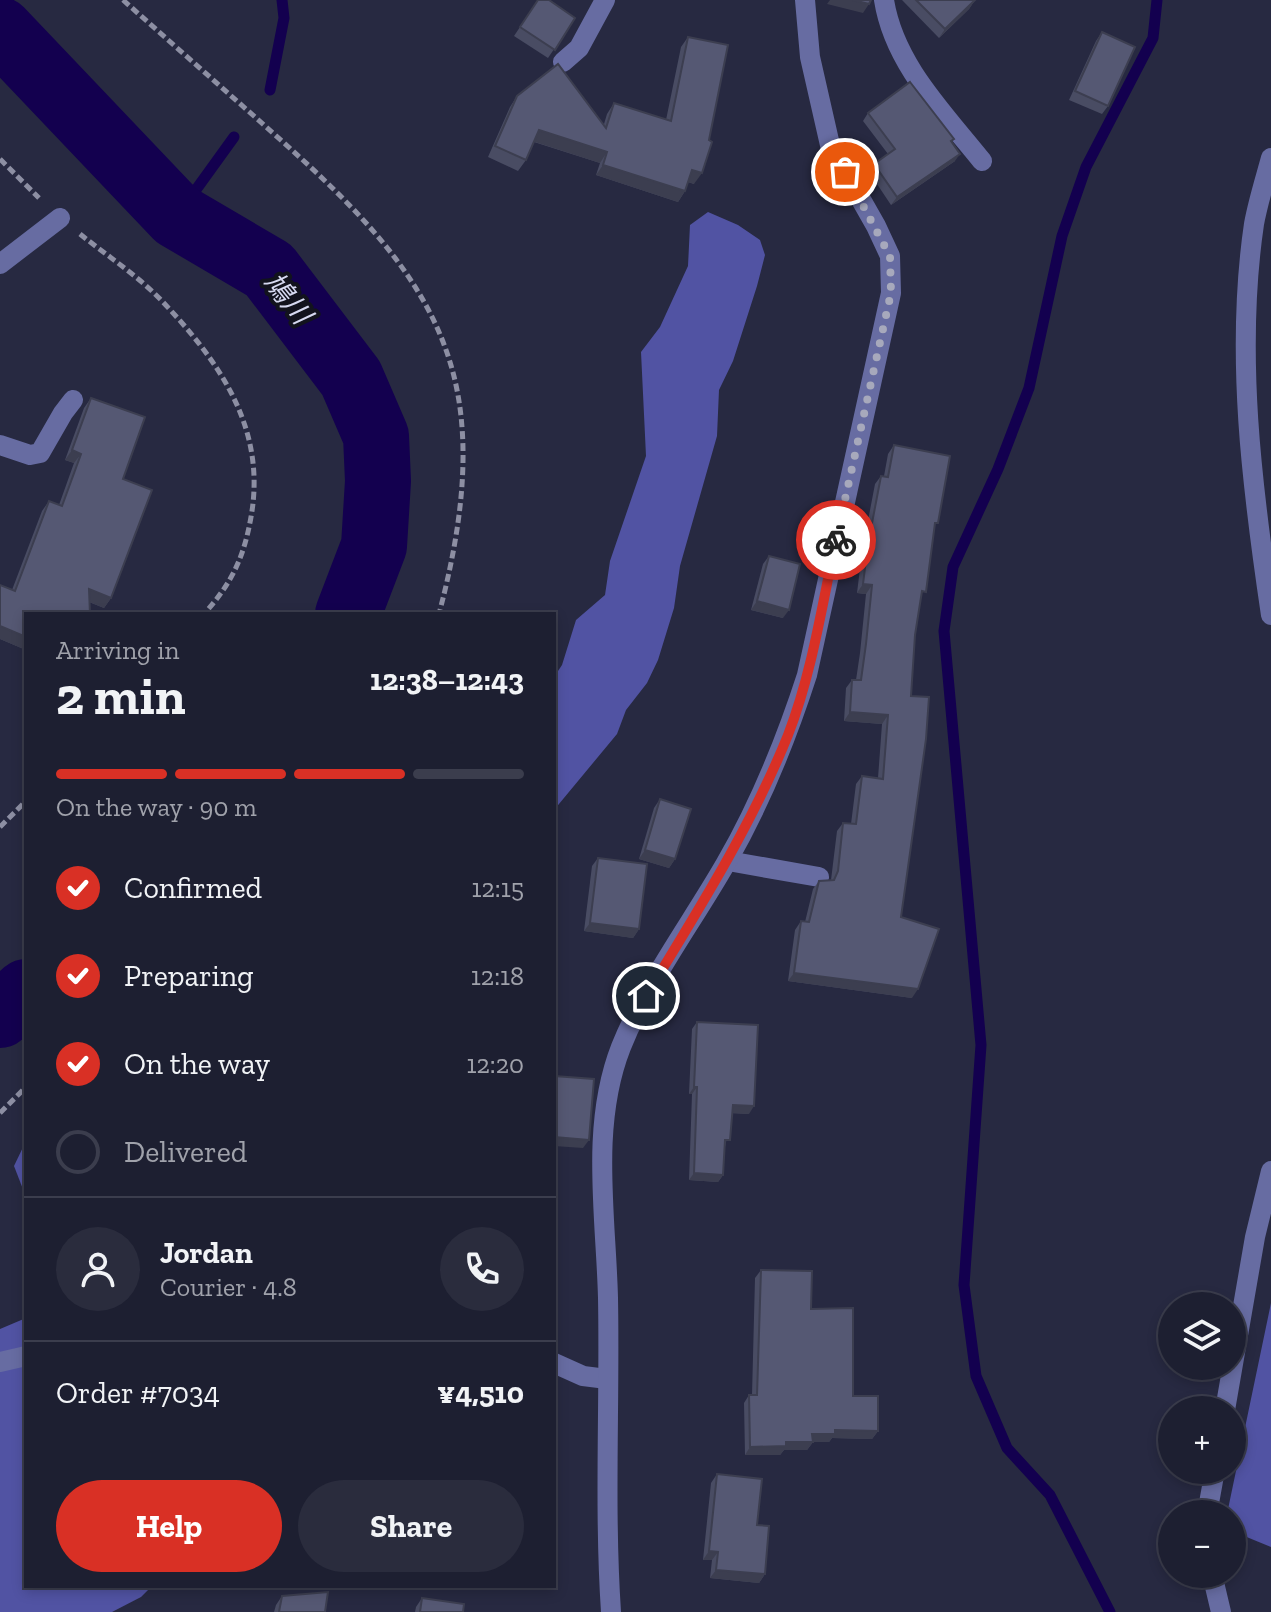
<!DOCTYPE html>
<meta charset="utf-8">
<style>
:root{--surface:#1d1f31;--page:#2a2c3d;--text:#f1f3f6;--muted:#a0a2ab;--line:#3b3d4d;--accent:#d93025}
body{margin:0;font-family:"Zilla Slab","Noto Sans JP",serif;background:var(--page);color:var(--text);height:100vh;display:flex;flex-direction:column;font-size:30px;white-space:nowrap}
*{box-sizing:border-box;margin:0}
p{font-size:26px;color:var(--muted)}
.icon{flex:none;width:44px;height:44px;fill:none;stroke:currentColor;stroke-width:2;stroke-linecap:round;stroke-linejoin:round}
.map{position:relative;flex:1;overflow:hidden}
.side{position:absolute;left:24px;top:612px;width:532px;height:976px;display:flex;flex-direction:column;background:var(--surface);border-radius:0px;box-shadow:0 4px 12px #0003,0 0 0 2px var(--line)}
.side>*{flex:none}
.tools{position:absolute;left:1158px;top:1292px;display:grid;gap:16px}
.tools a{display:grid;place-items:center;width:88px;height:88px;border-radius:50%;background:var(--surface);box-shadow:0 4px 12px #0003,0 0 0 2px var(--line);font-size:40px}
.pin{position:absolute;display:grid;place-items:center;width:68px;height:68px;color:#fff;margin:-34px;border:4px solid #fff;border-radius:50%;box-shadow:0 2px 8px #0007}
.courier{position:absolute;display:grid;place-items:center;width:80px;height:80px;margin:-40px;border:6px solid #d93025;border-radius:50%;background:#fff;color:#222;box-shadow:0 2px 10px #0007}
.headline em{font-style:normal;font-weight:800}
.headline div{display:flex;flex-direction:column-reverse}
.headline{display:flex;align-items:center;justify-content:space-between;height:136px;padding:0 32px}
h1{font-size:52px;font-weight:800;line-height:60px}
.bar{display:grid;grid-template-columns:repeat(4,1fr);gap:12px 8px;align-content:center;height:96px;padding:0 32px}
.bar i{height:10px;border-radius:6px;background:var(--line)}
.bar .selected{background:var(--accent)}
.bar p{grid-column:span 4}
.line{display:flex;align-items:center;gap:20px;padding:0 32px;border-top:2px solid var(--line)}
.line div{flex:1}
.round{display:grid;place-items:center;flex:none;width:84px;height:84px;border-radius:42px;background:var(--page)}
ol{padding:0 32px;list-style:none}
li{display:flex;align-items:center;gap:24px;height:88px}
li p{margin-inline-start:auto}
li .icon{padding:8px;border-radius:50%;background:var(--accent);color:#fff;stroke-width:4}
li:last-child{color:var(--muted)}
li i{width:44px;height:44px;border:4px solid var(--line);border-radius:50%}
.cta{display:flex;gap:16px;margin-top:auto;padding:16px 32px}
.cta a{flex:1;height:92px;border-radius:48px;background:var(--accent);color:#fff;font-size:32px;font-weight:800;line-height:92px;text-align:center}
.cta a+a{background:var(--page);color:var(--text)}
.map>svg:first-child{display:block}
</style>
<div class="map">
<svg width="1271" height="1612" viewBox="0 0 1271 1612">
<rect width="100%" height="100%" fill="#272941"/>
<g fill="#5153a3">
<polygon points="708,212 738,225 760,240 765,255 757,286 733,361 719,390 717,436 680,566 674,608 658,660 647,683 626,710 617,734 554,810 554,677 562,665 576,620 605,595 610,561 646,456 641,352 660,327 688,266 690,225"/>
<polygon points="26,1141 26,1197 14,1166"/>
<polygon points="1271,1303 1271,1547 1232,1531 1232,1514 1227,1514"/>
<polygon points="26,1318 26,1586 152,1586 141,1597 112,1612 0,1612 0,1329"/>
</g>
<g fill="none" stroke-linecap="round" stroke-linejoin="round">
<g stroke="#13004f" stroke-width="11">
<polyline points="270,90 284,18 282,0"/>
<polyline points="177,216 234,137"/>
<polyline points="1110,1612 1050,1495 1007,1448 976,1376 964,1285 981,1045 944,631 953,567 998,469 1029,388 1062,236 1086,167 1153,38 1157,0"/>
</g>
<g stroke="#13004f" stroke-width="66">
<polyline points="0,30 177,216 269,270 351,378 376,436 378,481 374,546 348,614"/>
<polyline points="0,1015 26,992"/>
</g>
<g stroke="#8d8fa3" stroke-width="5" stroke-dasharray="8 4" stroke-linecap="butt">
<path d="M123 0C167 39 211 78 255 117 332 186 419 260 450 362 475 443 460 534 439 614"/>
<polyline points="0,159 39,198"/>
<path d="M80 234C106 255 137 275 161 300 219 361 267 428 251 517 244 557 232 583 204 614"/>
<polyline points="0,827 26,801"/>
<polyline points="0,1113 26,1087"/>
</g>
<g stroke="#676ca2" stroke-width="20">
<path d="M884 0C894 64 943 112 982 161"/>
<polyline points="563,62 579,48 605,0"/>
<path d="M1271 158C1265 180 1258 202 1254 224 1235 353 1252 487 1271 615"/>
<polyline points="0,264 60,218"/>
<polyline points="0,445 30,455 40,453 63,413 73,400"/>
<polyline points="728,861 819,877"/>
<polyline points="0,1362 26,1356"/>
<polyline points="554,1363 583,1376 607,1379"/>
<polyline points="1225,1410 1255,1237 1271,1171"/>
<polyline points="1207,1514 1215,1470"/>
<polyline points="1212,1574 1221,1612"/>
<path d="M611 1612C604 1508 610 1402 608 1298 606 1216 590 1126 621 1047 647 982 691 924 726 863 760 804 786 740 807 675L891 293 890 256 876 226 830 145 810 57 805 0"/>
</g>
</g>
<g fill="#494c63">
<polygon points="538,0 575,18 548,58 514,36"/>
<polygon points="902,0 975,0 969,9 939,38"/>
<polygon points="1102,32 1108,106 1102,114 1069,100 1096,41"/>
<polygon points="688,37 694,184 688,182 685,191 678,202 596,175 600,163 534,142 526,160 518,171 488,157 510,107 517,96 604,124 607,114 614,103 666,120 681,47"/>
<polygon points="868,113 954,139 952,142 955,161 891,205 869,172 874,164 888,154 863,121"/>
<polygon points="91,398 123,479 111,598 104,608 89,602 26,614 26,650 0,639 0,585 12,590 42,511 49,501 59,505 74,463 65,460 84,408"/>
<polygon points="894,445 935,527 920,600 915,635 911,696 901,917 912,998 788,981 795,930 801,921 805,922 813,889 819,881 831,880 837,831 843,823 851,824 856,784 862,776 878,778 882,724 844,721 846,688 852,680 856,680 860,653 866,594 857,593 862,552 875,484 881,476 884,476 888,454"/>
<polygon points="769,556 783,618 751,610 763,564"/>
<polygon points="660,799 675,859 669,868 639,859 654,808"/>
<polygon points="598,858 639,929 633,938 584,931 592,866"/>
<polygon points="697,1022 749,1114 732,1113 725,1147 723,1175 718,1182 689,1180 692,1094 689,1094 692,1029"/>
<polygon points="761,1270 811,1309 853,1396 878,1431 872,1439 832,1438 829,1442 813,1442 807,1450 784,1450 780,1455 745,1455 744,1403 749,1395 752,1395 755,1278"/>
<polygon points="717,1474 757,1525 765,1574 759,1583 710,1578 712,1560 703,1560 711,1483"/>
<polygon points="282,1596 325,1612 274,1612 276,1605"/>
<polygon points="422,1598 463,1612 415,1612 416,1607"/>
</g>
<g fill="#3c3e50">
<polygon points="830,0 853,0 869,4 863,13 827,4"/>
<polygon points="975,0 969,9 939,38 945,29"/>
<polygon points="539,130 607,152 600,163 532,141"/>
<polygon points="960,154 955,161 891,205 897,197"/>
<polygon points="603,165 685,191 678,202 596,175"/>
<polygon points="692,170 702,173 694,184 685,181"/>
<polygon points="72,450 81,454 74,463 65,460"/>
<polygon points="863,584 872,585 866,594 857,593"/>
<polygon points="89,589 111,598 104,608 82,599"/>
<polygon points="757,601 789,610 783,618 751,610"/>
<polygon points="0,626 26,637 26,650 0,639"/>
<polygon points="850,712 888,715 882,724 844,721"/>
<polygon points="645,850 675,859 669,868 639,859"/>
<polygon points="590,923 639,929 633,938 584,931"/>
<polygon points="794,973 918,989 912,998 788,981"/>
<polygon points="694,1087 697,1087 692,1094 689,1094"/>
<polygon points="733,1105 754,1106 749,1114 727,1113"/>
<polygon points="554,1137 589,1140 583,1148 554,1146"/>
<polygon points="694,1173 723,1175 718,1182 689,1180"/>
<polygon points="835,1430 878,1431 872,1439 832,1438 829,1442 807,1442 812,1434"/>
<polygon points="786,1442 813,1442 807,1450 784,1450 780,1455 745,1455 750,1447"/>
<polygon points="709,1551 718,1552 712,1560 703,1560"/>
<polygon points="716,1570 765,1574 759,1583 710,1578"/>
</g>
<g fill="#555873" stroke="#3c3e50" stroke-width="2">
<polygon points="538,0 549,0 575,18 555,50 520,27"/>
<polygon points="853,0 871,0 869,4"/>
<polygon points="916,0 975,0 945,29"/>
<polygon points="1102,32 1135,47 1108,106 1075,91"/>
<polygon points="688,37 728,45 709,140 712,142 702,173 692,170 685,191 603,165 607,152 539,130 526,160 495,146 517,96 558,64 606,128 614,103 671,121"/>
<polygon points="910,82 954,139 951,141 960,154 897,197 874,164 895,149 868,113"/>
<polygon points="91,398 145,417 123,479 152,490 111,598 89,589 90,614 26,614 26,637 0,626 0,585 15,591 49,501 62,506 81,454 72,450"/>
<polygon points="894,445 950,456 938,523 935,523 926,592 922,591 915,635 911,696 929,697 926,739 901,917 939,929 918,989 794,973 801,921 809,922 819,881 834,880 838,871 843,823 856,824 862,776 883,779 888,715 850,712 852,680 861,680 866,644 872,585 863,584 868,544 881,476 888,477"/>
<polygon points="769,556 800,564 789,610 757,601"/>
<polygon points="660,799 691,809 675,859 645,850"/>
<polygon points="598,858 647,864 639,929 590,923"/>
<polygon points="697,1022 758,1025 754,1106 733,1105 730,1140 725,1140 723,1175 694,1173 697,1087 694,1087"/>
<polygon points="554,1076 594,1079 589,1140 554,1137"/>
<polygon points="761,1270 812,1271 811,1309 853,1308 853,1396 878,1396 878,1431 835,1430 835,1434 812,1434 813,1442 786,1442 786,1446 750,1447 749,1395 757,1395"/>
<polygon points="717,1474 762,1479 757,1525 769,1526 765,1574 716,1570 718,1552 709,1551"/>
<polygon points="328,1592 325,1612 279,1612 282,1596"/>
<polygon points="422,1598 464,1604 463,1612 420,1612"/>
</g>
<g fill="none" stroke-linecap="round" stroke-linejoin="round">
<polyline stroke="#a7a9bc" stroke-width="8" stroke-dasharray="0 14.4" points="836,540 891,293 890,256 845,172"/>
<path stroke="#d93025" stroke-width="10" d="M646 996C697 912 751 827 788 735 812 673 822 605 836 540"/>
</g>
<g text-anchor="middle" stroke-width="8" stroke-linejoin="round" paint-order="stroke">
<g font-size="28" font-style="italic" fill="#d6d9f0" stroke="#12131d">
<text transform="translate(288 298) rotate(51)" y="10">鳩川</text>
</g>
</g>
</svg>
<div class="tools">
<a><svg class="icon" aria-label="layers" viewBox="0 0 24 24"><path d="M12 4l9 5-9 5-9-5zM3 14l9 5 9-5"/></svg></a>
<a>+</a>
<a>−</a>
</div>
<div class="pin" style="left:845px;top:172px;background:#ea580c"><svg class="icon" aria-label="bag" viewBox="0 0 24 24"><path d="M5 8h14l-1 12H6zM9 8a3 3 0 0 1 6 0"/></svg></div>
<div class="pin" style="left:646px;top:996px;background:#1f2937"><svg class="icon" aria-label="home" viewBox="0 0 24 24"><path d="M3 11l9-7 9 7M6 9v11h12V9"/></svg></div>
<div class="courier" style="left:836px;top:540px"><svg class="icon" aria-label="bike" viewBox="0 0 24 24"><circle cx="6" cy="16" r="4"/><circle cx="18" cy="16" r="4"/><path d="M6 16l4-8h5l3 8M10 8l3 8H6M13 5h3"/></svg></div>
<section class="side">
<div class="headline"><div><h1>2 min</h1><p>Arriving in</p></div><em>12:38–12:43</em></div>
<div class="bar"><i class="selected"></i><i class="selected"></i><i class="selected"></i><i></i><p>On the way · 90 m</p></div>
<ol>
<li><svg class="icon" aria-label="check" viewBox="0 0 24 24"><path d="M5 12l5 5 9-10"/></svg>Confirmed<p>12:15</p></li>
<li><svg class="icon" aria-label="check" viewBox="0 0 24 24"><path d="M5 12l5 5 9-10"/></svg>Preparing<p>12:18</p></li>
<li><svg class="icon" aria-label="check" viewBox="0 0 24 24"><path d="M5 12l5 5 9-10"/></svg>On the way<p>12:20</p></li>
<li><i></i>Delivered</li>
</ol>
<div class="line" style="height:144px"><a class="round"><svg class="icon" aria-label="person" viewBox="0 0 24 24"><circle cx="12" cy="8" r="4"/><path d="M4 21q1-7 8-7t8 7"/></svg></a><div><b>Jordan</b><p>Courier · 4.8</p></div><a class="round"><svg class="icon" aria-label="phone" viewBox="0 0 24 24"><path d="M5 4h4l2 5-3 2q2 4 5 5l2-3 5 2v4C11 20 4 13 5 4z"/></svg></a></div>
<div class="line" style="height:104px"><div>Order #7034</div><b>¥4,510</b></div>
<div class="cta"><a>Help</a><a>Share</a></div>
</section>
</div>
